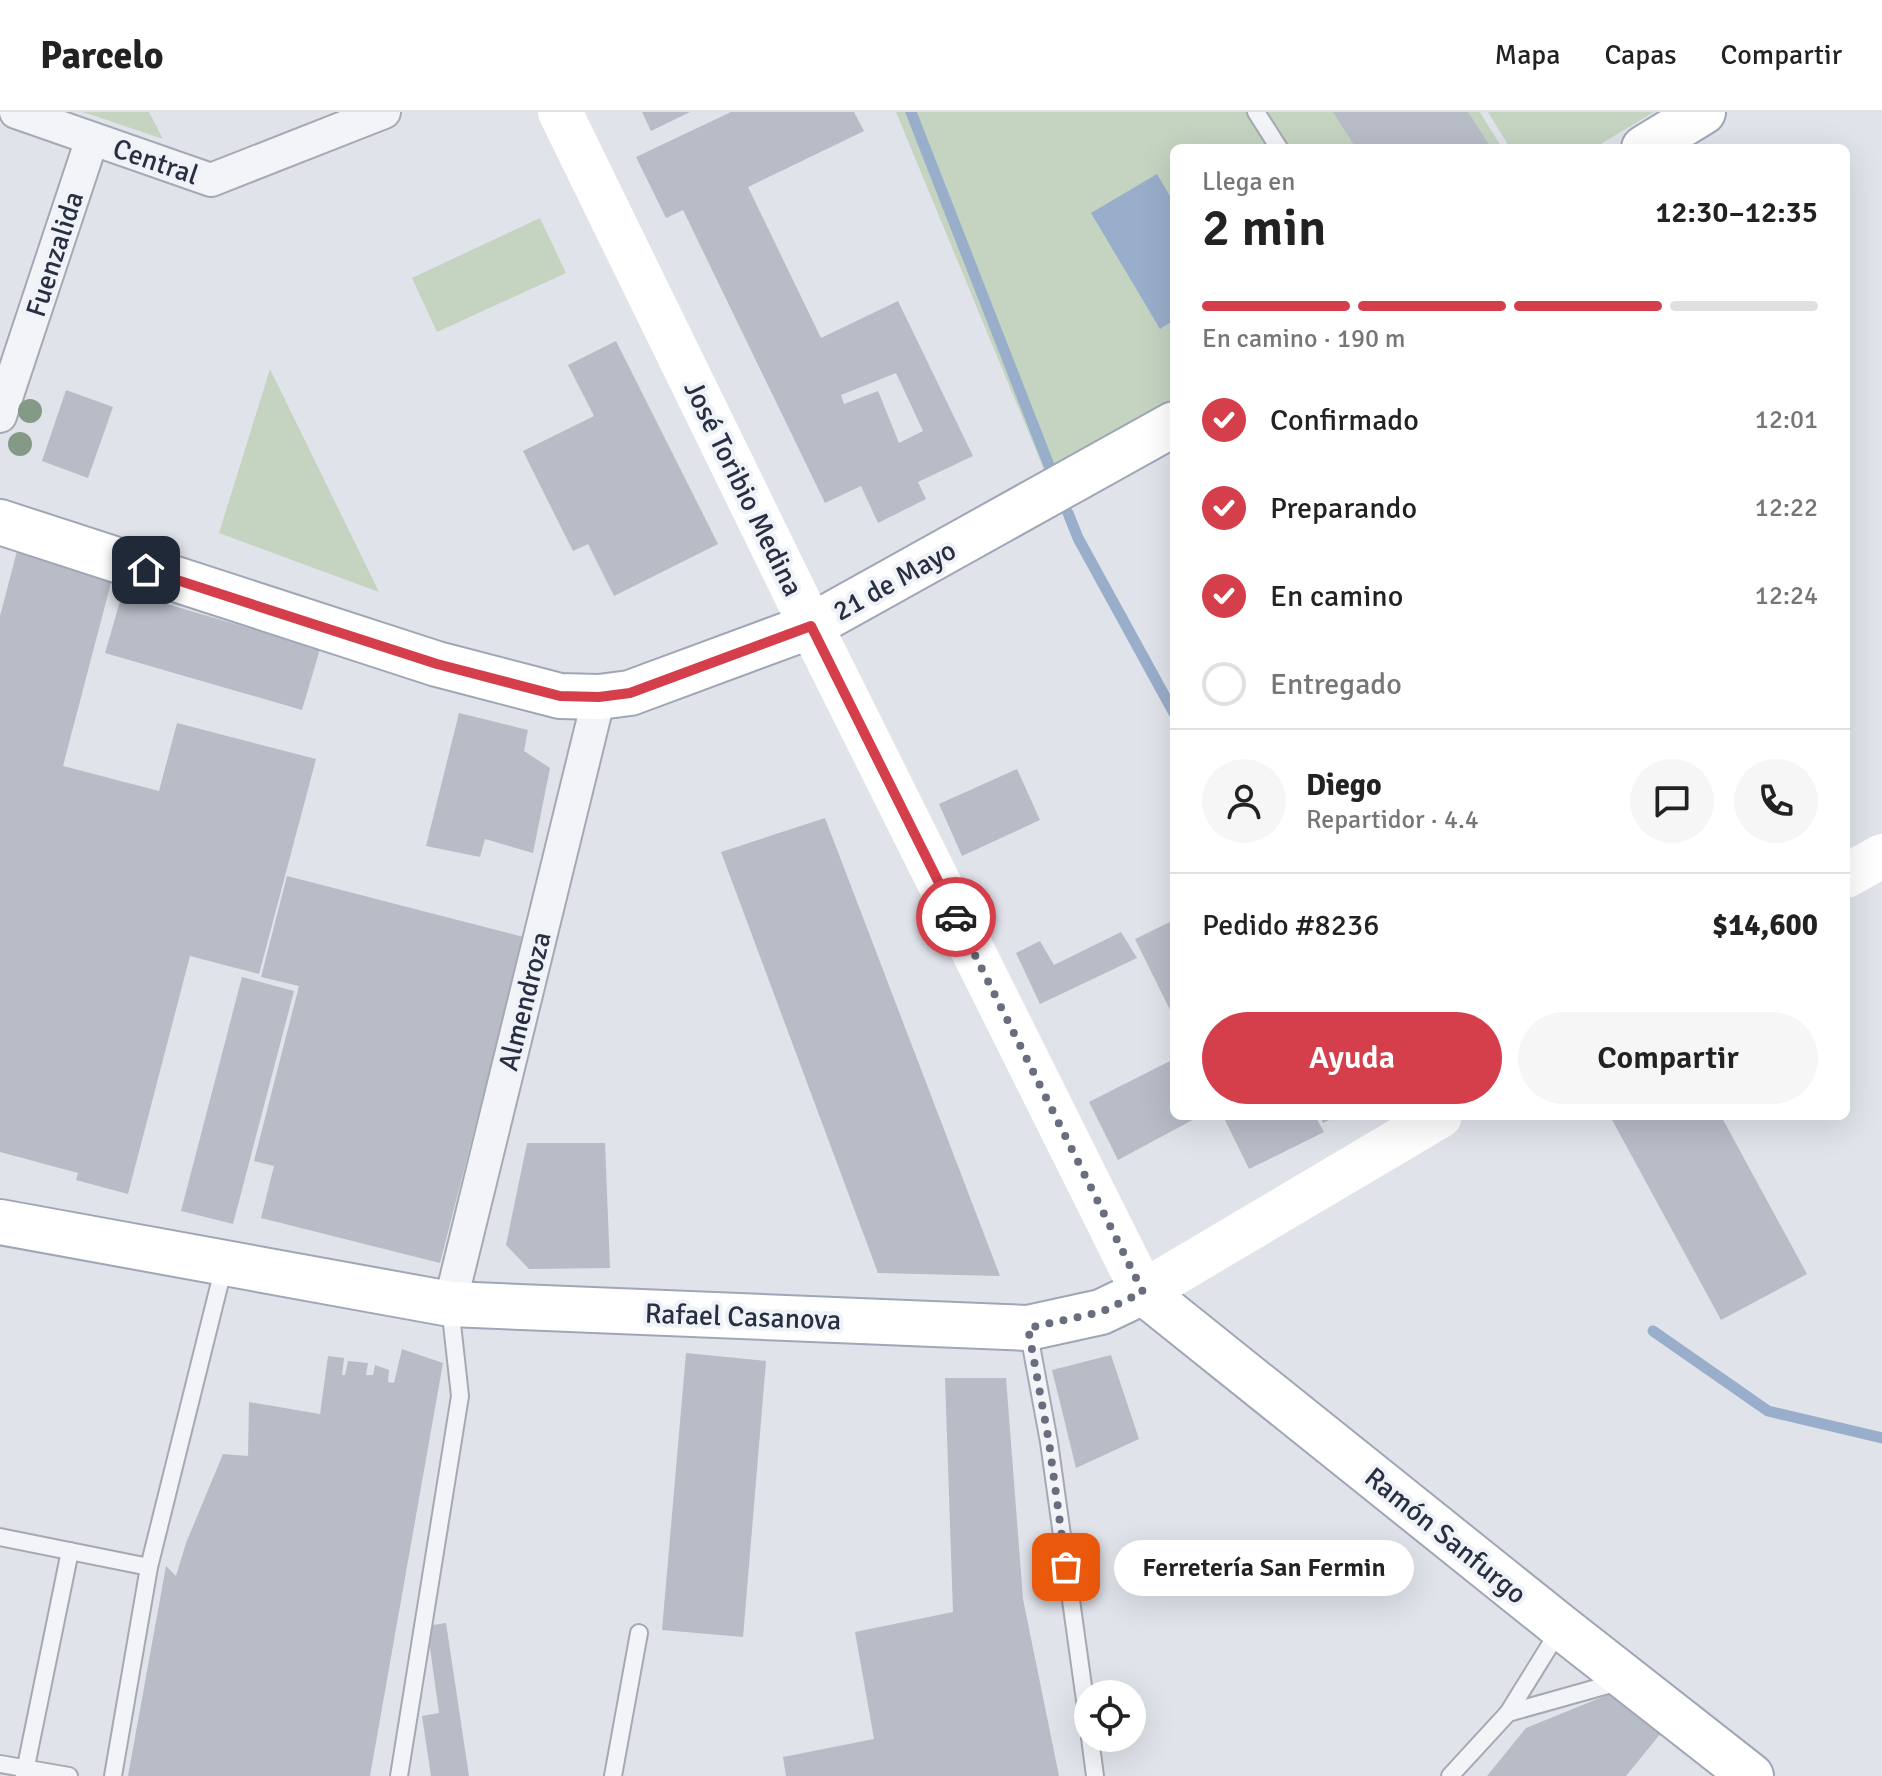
<!DOCTYPE html>
<html lang="es">
<meta charset="utf-8">
<style>
:root{--surface:#fff;--page:#f6f6f6;--text:#222;--muted:#767676;--line:#e0e0e0;--accent:#d43f4b}
body{margin:0;font-family:Signika,sans-serif;background:var(--page);color:var(--text);height:100vh;display:flex;flex-direction:column;font-size:30px;white-space:nowrap}
*{box-sizing:border-box;margin:0}
p{font-size:26px;color:var(--muted)}
.icon{flex:none;width:44px;height:44px;fill:none;stroke:currentColor;stroke-width:2;stroke-linecap:round;stroke-linejoin:round}
.map{position:relative;flex:1;overflow:hidden}
.side{position:absolute;left:1170px;top:32px;width:680px;height:976px;display:flex;flex-direction:column;background:var(--surface);border-radius:12px;box-shadow:0 8px 32px #0002}
.side>*{flex:none}
.controls{position:absolute;left:1074px;top:1568px;display:grid;gap:16px}
.controls a{display:grid;place-items:center;width:72px;height:72px;border-radius:50%;background:var(--surface);box-shadow:0 8px 32px #0002;font-size:40px}
.pin{position:absolute;display:grid;place-items:center;width:68px;height:68px;color:#fff;margin:-34px;border-radius:16px;box-shadow:0 4px 12px #0006}
.courier{position:absolute;display:grid;place-items:center;width:80px;height:80px;margin:-40px;border:6px solid #d43f4b;border-radius:50%;background:#fff;color:#222;box-shadow:0 2px 10px #0007}
.bubble{position:absolute;height:56px;border-radius:28px;background:var(--surface);box-shadow:0 8px 32px #0002;font-size:26px;font-weight:600;line-height:56px;text-align:center}
.overview em{font-style:normal;font-weight:600}
.overview div{display:flex;flex-direction:column-reverse}
.overview{display:flex;align-items:center;justify-content:space-between;height:136px;padding:0 32px}
h1{font-size:52px;font-weight:600;line-height:60px}
.bar{display:grid;grid-template-columns:repeat(4,1fr);gap:12px 8px;align-content:center;height:96px;padding:0 32px}
.bar i{height:10px;border-radius:6px;background:var(--line)}
.bar .on{background:var(--accent)}
.bar p{grid-column:span 4}
.line{display:flex;align-items:center;gap:20px;padding:0 32px;border-top:2px solid var(--line)}
.line div{flex:1}
.round{display:grid;place-items:center;flex:none;width:84px;height:84px;border-radius:42px;background:var(--page)}
ol{padding:0 32px;list-style:none}
li{display:flex;align-items:center;gap:24px;height:88px}
li p{margin-inline-start:auto}
li .icon{padding:8px;border-radius:50%;background:var(--accent);color:#fff;stroke-width:4}
li:last-child{color:var(--muted)}
li i{width:44px;height:44px;border:4px solid var(--line);border-radius:50%}
.primary-button{display:flex;gap:16px;margin-top:auto;padding:16px 32px}
.primary-button a{flex:1;height:92px;border-radius:48px;background:var(--accent);color:#fff;font-size:32px;font-weight:600;line-height:92px;text-align:center}
.primary-button a+a{background:var(--page);color:var(--text)}
header{display:flex;align-items:center;gap:48px;box-sizing:border-box;height:112px;padding:0 40px;background:var(--surface);border-bottom:2px solid var(--line)}
header strong{font-size:38px}
nav{display:flex;gap:44px;margin-inline-start:auto;font-size:28px}
.map>svg:first-child{display:block}
</style>
<header>
<strong>Parcelo</strong>
<nav><a>Mapa</a><a>Capas</a><a>Compartir</a></nav>
</header>
<div class="map">
<svg width="1882" height="1664" viewBox="0 0 1882 1664">
<rect width="100%" height="100%" fill="#e0e3ea"/>
<g fill="#c4d4c1">
<polygon points="83,0 149,0 163,27"/>
<polygon points="896,0 1480,0 1502,36 1174,36 1174,290 1047,365"/>
<polygon points="1488,0 1654,0 1594,36 1510,36"/>
<polygon points="540,106 566,161 437,220 412,166"/>
<polygon points="270,257 379,480 219,421"/>
</g>
<polygon fill="#99aecb" points="1157,62 1174,91 1174,208 1160,217 1091,101"/>
<g fill="none" stroke-linecap="round" stroke-linejoin="round">
<g stroke="#99aecb" stroke-width="11">
<polyline points="911,0 1052,361"/>
<polyline points="1068,401 1078,426 1174,601"/>
<polyline points="1653,1219 1768,1299 1882,1326"/>
</g>
</g>
<g fill="#b7bcc7" fill-rule="evenodd">
<polygon points="642,0 690,0 651,19"/>
<path d="M731 0H854L864 19 748 75 821 226 898 189 973 344 918 370 926 387 878 411 861 374 825 391 683 98 666 106 636 45ZM896 261 923 319 899 331 878 279 844 292 841 283Z"/>
<polygon points="1333,0 1468,0 1491,36 1356,36"/>
<polygon points="616,229 718,432 614,484 588,432 573,439 523,339 594,304 568,253"/>
<polygon points="66,278 113,295 88,366 42,349"/>
<polygon points="17,439 113,463 63,654 159,679 177,611 316,647 259,862 190,844 128,1082 76,1068 78,1061 0,1040 0,504"/>
<polygon points="123,479 320,537 302,598 105,541"/>
<polygon points="459,601 528,618 524,639 550,656 533,741 485,727 480,745 426,734"/>
<polygon points="1017,657 1040,708 962,744 939,692"/>
<polygon points="825,706 1000,1164 878,1161 721,740"/>
<polygon points="287,764 524,825 440,1151 261,1106 274,1054 254,1049 299,874 261,865"/>
<polygon points="1174,808 1174,906 1135,827"/>
<polygon points="1121,820 1137,846 1040,892 1016,841 1040,829 1054,853"/>
<polygon points="242,865 294,879 233,1112 181,1099"/>
<polygon points="1174,947 1174,1004 1200,1004 1118,1048 1089,990"/>
<polygon points="1223,1004 1315,1004 1324,1020 1249,1057"/>
<polygon points="1320,1004 1337,1004 1323,1011"/>
<polygon points="1610,1004 1721,1004 1807,1162 1721,1208"/>
<polygon points="527,1031 605,1031 610,1156 529,1157 506,1133"/>
<polygon points="402,1237 443,1251 370,1664 128,1664 166,1454 176,1464 186,1431 223,1342 248,1344 249,1290 320,1302 328,1244 344,1246 342,1263 345,1263 348,1249 368,1251 366,1263 373,1263 375,1253 389,1258 388,1270 394,1271"/>
<polygon points="686,1241 766,1249 743,1525 662,1518"/>
<polygon points="1111,1243 1139,1327 1076,1356 1052,1258"/>
<polygon points="945,1266 1006,1266 1023,1487 1059,1664 786,1664 783,1645 874,1627 855,1520 953,1500"/>
<polygon points="446,1511 469,1664 431,1664 422,1604 439,1601 427,1514"/>
<polygon points="1617,1579 1666,1615 1626,1664 1487,1664 1526,1616"/>
</g>
<g fill="none" stroke-linecap="round" stroke-linejoin="round">
<g stroke="#a5a9b4" stroke-width="20">
<g id="lane">
<polyline points="1256,0 1279,36"/>
<polyline points="1028,1217 1049,1330 1088,1610"/>
<polyline points="0,1425 149,1455"/>
<polyline points="1508,1601 1560,1517"/>
<polyline points="1090,1626 1095,1664"/>
<polyline points="0,1652 69,1664"/>
<polyline points="24,1664 70,1439"/>
<polyline points="113,1664 149,1455 224,1154"/>
<polyline points="399,1664 460,1284 450,1194"/>
<polyline points="613,1664 639,1521"/>
<polyline points="1450,1664 1508,1601 1622,1569"/>
</g>
</g>
<g stroke="#a5a9b4" stroke-width="36">
<g id="street">
<polyline points="16,0 211,68 384,0"/>
<polyline points="0,304 92,27"/>
<polyline points="450,1192 599,585"/>
</g>
</g>
<g stroke="#9fa6b6" stroke-width="48">
<g id="primary">
<polyline points="1644,36 1703,0"/>
<polyline points="0,410 437,552 560,584 599,585 630,581 811,514 1174,312"/>
<polyline points="0,1110 450,1192 1028,1216 1101,1200 1143,1180 1561,1515 1751,1664"/>
</g>
</g>
<use href="#lane" stroke="#f3f4f8" stroke-width="16"/>
<use href="#street" stroke="#f3f4f8" stroke-width="32"/>
<g stroke="#fff" stroke-width="44">
<polyline points="560,0 811,514 1143,1180 1440,1004"/>
<polyline points="1846,764 1882,744"/>
</g>
<use href="#primary" stroke="#fff" stroke-width="44"/>
</g>
<g fill="#849a86">
<circle cx="30" cy="299" r="12"/>
<circle cx="20" cy="332" r="12"/>
</g>
<g fill="none" stroke-linecap="round" stroke-linejoin="round">
<polyline stroke="#686e7d" stroke-width="8" stroke-dasharray="0 14.4" points="956,805 1143,1180 1101,1200 1028,1216 1049,1330 1066,1455"/>
<polyline stroke="#d43f4b" stroke-width="10" points="146,458 437,552 560,584 599,585 630,581 811,514 956,805"/>
</g>
<g text-anchor="middle" stroke-width="8" stroke-linejoin="round" paint-order="stroke">
<g font-size="28" fill="#282f42" stroke="#eff2f7">
<text transform="translate(156 49) rotate(19)" y="10">Central</text>
<text transform="translate(54 142) rotate(-72)" y="10">Fuenzalida</text>
<text transform="translate(744 376) rotate(64)" y="10">José Toribio Medina</text>
<text transform="translate(894 468) rotate(-29)" y="10">21 de Mayo</text>
<text transform="translate(524 889) rotate(-76)" y="10">Almendroza</text>
<text transform="translate(743 1204) rotate(2)" y="10">Rafael Casanova</text>
<text transform="translate(1446 1423) rotate(39)" y="10">Ramón Sanfurgo</text>
</g>
</g>
</svg>
<div class="controls">
<a><svg class="icon" aria-label="locate" viewBox="0 0 24 24"><circle cx="12" cy="12" r="6"/><path d="M12 2v4M12 18v4M2 12h4M18 12h4"/></svg></a>
</div>
<div class="pin" style="left:1066px;top:1455px;background:#ea580c"><svg class="icon" aria-label="bag" viewBox="0 0 24 24"><path d="M5 8h14l-1 12H6zM9 8a3 3 0 0 1 6 0"/></svg></div>
<div class="pin" style="left:146px;top:458px;background:#1f2937"><svg class="icon" aria-label="home" viewBox="0 0 24 24"><path d="M3 11l9-7 9 7M6 9v11h12V9"/></svg></div>
<div class="courier" style="left:956px;top:805px"><svg class="icon" aria-label="car" viewBox="0 0 24 24"><path d="M5 17H2v-5l4-1 3-4h7l3 4 3 1v5h-3M9 17h6M6 11h13"/><circle cx="7" cy="17" r="2"/><circle cx="17" cy="17" r="2"/></svg></div>
<div class="bubble" style="left:1114px;top:1428px;width:300px">Ferretería San Fermin</div>
<section class="side">
<div class="overview"><div><h1>2 min</h1><p>Llega en</p></div><em>12:30–12:35</em></div>
<div class="bar"><i class="on"></i><i class="on"></i><i class="on"></i><i></i><p>En camino · 190 m</p></div>
<ol>
<li><svg class="icon" aria-label="check" viewBox="0 0 24 24"><path d="M5 12l5 5 9-10"/></svg>Confirmado<p>12:01</p></li>
<li><svg class="icon" aria-label="check" viewBox="0 0 24 24"><path d="M5 12l5 5 9-10"/></svg>Preparando<p>12:22</p></li>
<li><svg class="icon" aria-label="check" viewBox="0 0 24 24"><path d="M5 12l5 5 9-10"/></svg>En camino<p>12:24</p></li>
<li><i></i>Entregado</li>
</ol>
<div class="line" style="height:144px"><a class="round"><svg class="icon" aria-label="person" viewBox="0 0 24 24"><circle cx="12" cy="8" r="4"/><path d="M4 21q1-7 8-7t8 7"/></svg></a><div><b>Diego</b><p>Repartidor · 4.4</p></div><a class="round"><svg class="icon" aria-label="chat" viewBox="0 0 24 24"><path d="M4 5h16v11H9l-5 4z"/></svg></a><a class="round"><svg class="icon" aria-label="phone" viewBox="0 0 24 24"><path d="M5 4h4l2 5-3 2q2 4 5 5l2-3 5 2v4C11 20 4 13 5 4z"/></svg></a></div>
<div class="line" style="height:104px"><div>Pedido #8236</div><b>$14,600</b></div>
<div class="primary-button"><a>Ayuda</a><a>Compartir</a></div>
</section>
</div>
